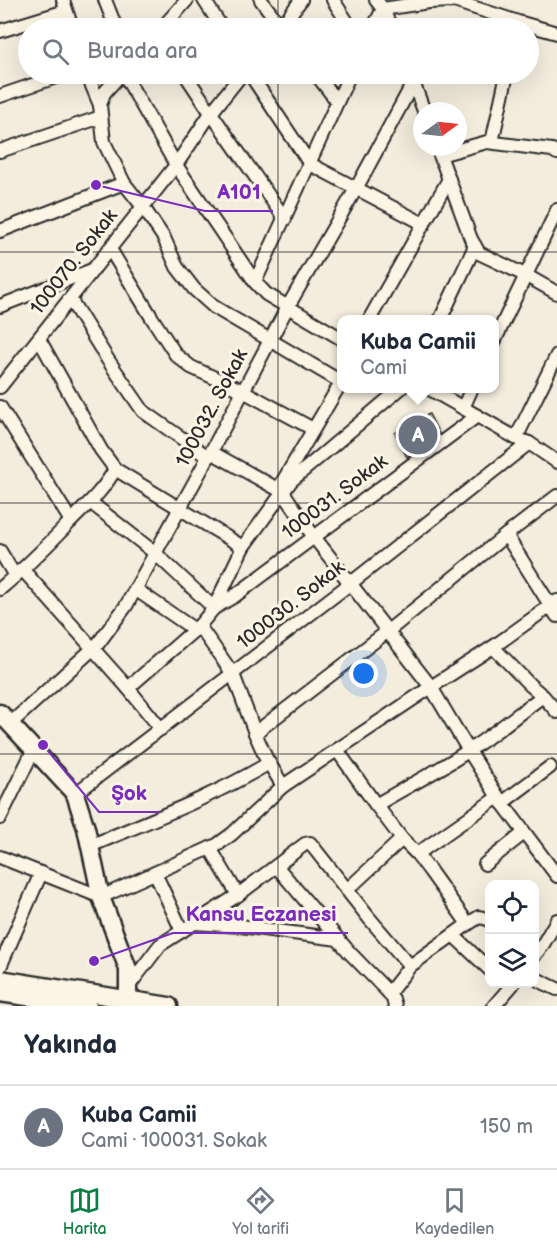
<!DOCTYPE html>
<html lang="tr">
<head>
<meta charset="utf-8">
<style>
	:root { --surface:#fff; --page:#f6f6f7; --text:#1f2937; --muted:#747a83; --line:#e0e1e3; --accent:#0b8043 }
	body { margin:0; font-family:"Balsamiq Sans",sans-serif; background:var(--page); color:var(--text) }
	.controls { position:absolute; right:18px; bottom:18px; display:grid; overflow:hidden; border-radius:12px; box-shadow:0 6px 24px #0002 }
	.controls button { width:54px; height:54px; display:grid; place-items:center; padding:0; border:0; border-bottom:2px solid var(--line); background:var(--surface); color:var(--text); font:30px sans-serif }
	.compass { position:absolute; left:413px; top:102px; width:54px; height:54px; border-radius:50%; background:var(--surface); box-shadow:0 6px 24px #0002; rotate:75deg }
	.you { position:absolute; left:364px; top:674px; width:21px; height:21px; margin:-15px; border:4px solid #fff; border-radius:50%; background:#1a73e8; box-shadow:0 0 0 9px #1a73e833 }
	.badge { display:grid; place-items:center; width:39px; height:39px; border-radius:50%; background:var(--accent); color:#fff; font-size:20px; font-weight:700 }
	.pin { position:absolute; translate:-50% -50%; border:3px solid #fff; box-shadow:0 2px 6px #0006 }
	.popup { position:absolute; left:337px; top:315px; width:162px; height:78px; box-sizing:border-box; display:grid; place-content:center; border-radius:12px; background:var(--surface); filter:drop-shadow(0 2px 4px #0005); font-size:20px; white-space:nowrap; color:var(--muted) }
	.popup b { font-size:22px; color:var(--text) }
	.popup::after { content:''; position:absolute; left:50%; top:100%; margin-left:-12px; border:12px solid transparent; border-top-color:var(--surface) }
	.list { margin:0; padding:0; list-style:none }
	h2 { display:flex; justify-content:space-between; align-items:center; height:78px; margin:0; padding:0 24px; font-size:26px }
	h2 small { font-size:20px; font-weight:400; color:var(--muted) }
	.list li { display:grid; grid-template-columns:39px 1fr auto; gap:18px; align-items:center; box-sizing:border-box; height:84px; padding:0 24px; border-top:2px solid var(--line) }
	.list b { display:block; font-size:22px; white-space:nowrap }
	.list p { margin:0; font-size:20px; white-space:nowrap; color:var(--muted) }
	.list em { font-size:20px; font-style:normal; color:var(--muted) }
	.icon { flex:none; width:33px; height:33px; fill:none; stroke:currentColor; stroke-width:2; stroke-linecap:round; stroke-linejoin:round }
	.map { position:relative; flex:none; width:557px; height:1006px; overflow:hidden }
	.search { position:absolute; background:var(--surface); box-shadow:0 6px 24px #0002; left:18px; right:18px; top:18px; height:66px; display:flex; align-items:center; gap:15px; box-sizing:border-box; padding:0 21px; border-radius:33px; color:var(--muted); font-size:22px }
	.sheet { height:162px; background:var(--surface) }
	nav { display:flex; justify-content:space-around; align-items:center; box-sizing:border-box; height:84px; border-top:2px solid var(--line); background:var(--surface); font-size:16px; color:var(--muted) }
	nav a { display:grid; justify-items:center; gap:3px }
	nav .on { color:var(--accent) }
	.map>svg:first-child { display:block }
</style>
</head>
<body>
<div class="map">
<svg width="557" height="1006" viewBox="0 0 557 1006">
	<rect width="100%" height="100%" fill="#f4edde"/>
	<filter id="ink" filterUnits="userSpaceOnUse"><feTurbulence type="fractalNoise" baseFrequency=".0167" numOctaves="2"/><feDisplacementMap in="SourceGraphic" scale="12" xChannelSelector="R" yChannelSelector="G"/><feConvolveMatrix kernelMatrix="1 2 1 2 8 2 1 2 1" color-interpolation-filters="sRGB"/></filter>
	<g filter="url(#ink)">
		<polygon fill="#c2bdb1" stroke="#2b2b2b" stroke-width="1.5" points="429,414 439,434 407,457 395,433"/>
		<g fill="none" stroke-linecap="round" stroke-linejoin="round">
			<defs>
				<g id="street">
					<polyline points="63,0 72,28"/>
					<polyline points="105,0 116,28"/>
					<polyline points="204,0 222,28"/>
					<polyline points="261,0 282,28"/>
					<polyline points="333,0 351,28"/>
					<polyline points="376,0 383,9 391,28"/>
					<polyline points="162,28 187,0"/>
					<polyline points="280,28 301,0"/>
					<polyline points="373,28 383,9 429,2 454,1 518,22 557,33"/>
					<polyline points="0,31 66,11"/>
					<polyline points="87,74 100,105 104,142 124,183 143,207 164,238 177,267 194,289 214,307 341,382"/>
					<polyline points="124,74 176,165 255,282 266,294 342,339"/>
					<polyline points="185,74 211,113 285,219"/>
					<polyline points="250,74 310,164 424,224"/>
					<polyline points="316,74 337,101"/>
					<polyline points="410,74 424,111"/>
					<polyline points="0,96 65,74"/>
					<polyline points="100,105 104,93 121,74"/>
					<polyline points="492,142 507,74"/>
					<polyline points="437,147 471,239 479,253 527,276 557,293"/>
					<polyline points="0,151 101,117"/>
					<polyline points="440,155 487,142 552,150 557,153"/>
					<polyline points="0,231 124,183"/>
					<polyline points="110,249 152,318 176,355 191,367 243,391 313,429"/>
					<polyline points="255,282 350,74"/>
					<polyline points="70,299 108,360 143,411 208,457"/>
					<polyline points="0,306 92,270"/>
					<polyline points="369,320 449,179"/>
					<polyline points="440,320 475,246"/>
					<polyline points="39,339 101,450 115,469 243,547"/>
					<polyline points="494,342 557,210"/>
					<polyline points="0,387 176,165 211,113 242,74"/>
					<polyline points="428,388 516,438 529,443 557,462"/>
					<polyline points="0,407 71,521"/>
					<polyline points="463,408 472,388"/>
					<polyline points="516,438 557,355"/>
					<polyline points="211,452 283,492 314,537 431,687 469,751 498,797 557,876"/>
					<polyline points="280,486 342,381"/>
					<polyline points="90,502 155,553 214,608 236,595 477,416"/>
					<polyline points="506,535 557,616"/>
					<polyline points="0,551 15,576"/>
					<polyline points="22,569 128,688 161,729"/>
					<path d="M0,589C25,568 48,545 70,522C87,505 104,490 115,469"/>
					<polyline points="135,589 195,630"/>
					<polyline points="199,626 233,674 255,733 266,758 283,786"/>
					<polyline points="493,647 530,685 543,696"/>
					<polyline points="128,688 199,626 214,608 243,547 291,481 401,388"/>
					<polyline points="10,724 97,645 126,606 211,452 287,308 357,187 413,83"/>
					<polyline points="255,733 388,631 506,535 557,496"/>
					<polyline points="337,750 376,805 402,839 417,854 430,871 468,924"/>
					<polyline points="75,794 351,583 529,443"/>
					<polyline points="502,803 550,767"/>
					<path d="M376,805C406,787 438,771 468,751C494,734 518,714 543,696L557,712"/>
					<polyline points="0,818 34,749"/>
					<path d="M90,846C151,820 213,797 269,763"/>
					<polyline points="210,848 238,895"/>
					<polyline points="417,854 498,797"/>
					<polyline points="0,857 101,897 217,845 232,834 283,786 431,687 493,647 557,601"/>
					<polyline points="485,864 524,833"/>
					<polyline points="277,867 338,939"/>
					<polyline points="155,873 182,931"/>
					<polyline points="347,890 402,839"/>
					<polyline points="194,923 240,926 338,939 350,953 389,993"/>
					<polyline points="453,935 490,970"/>
					<polyline points="534,956 542,946 557,920"/>
					<polyline points="0,967 41,873"/>
					<polyline points="534,978 557,989"/>
					<polyline points="128,987 160,945 238,895 305,844 310,843 369,918 410,966"/>
					<polyline points="395,1006 393,999 389,993 410,966 468,924 479,917 488,919 490,921"/>
					<polyline points="494,1006 513,984"/>
				</g>
				<g id="secondary">
					<polyline points="0,713 75,794 86,828 101,897 128,969 128,998 125,1006"/>
					<polyline points="0,979 169,1006"/>
					<polyline points="0,993 88,1006"/>
				</g>
			</defs>
			<use href="#street" stroke="#2b2b2b" stroke-width="16"/>
			<use href="#secondary" stroke="#2b2b2b" stroke-width="21"/>
			<use href="#street" stroke="#fcf5e5" stroke-width="12"/>
			<use href="#secondary" stroke="#fcf5e5" stroke-width="16"/>
		</g>
	</g>
	<path fill="none" stroke="#2b2b2b" stroke-width="1.5" stroke-opacity="0.55" d="M278,0V28M278,74V1006M0,252H557M0,503H557M0,754H557"/>
	<g text-anchor="middle" dominant-baseline="central" stroke-width="6" stroke-linejoin="round" paint-order="stroke">
		<g font-size="20" fill="#2b2b2b" stroke="#fcf5e5">
			<text transform="translate(74 262) rotate(-52)">100070. Sokak</text>
			<text transform="translate(212 408) rotate(-62)">100032. Sokak</text>
			<text transform="translate(335 497) rotate(-37)">100031. Sokak</text>
			<text transform="translate(291 605) rotate(-38)">100030. Sokak</text>
		</g>
	</g>
	<path fill="none" stroke="#7b2cbf" stroke-width="2" d="M96 185L205 211H273M43 745L99 812H159M94 961L173 933H348"/>
	<g fill="#7b2cbf" stroke="#fcf5e5" stroke-width="2">
		<circle cx="96" cy="185" r="6"/>
		<circle cx="43" cy="745" r="6"/>
		<circle cx="94" cy="961" r="6"/>
	</g>
	<g font-size="21" text-anchor="middle" font-weight="bold" fill="#7b2cbf" stroke="#fcf5e5" stroke-width="6" stroke-linejoin="round" paint-order="stroke">
		<text x="239" y="199">A101</text>
		<text x="129" y="800">Şok</text>
		<text x="261" y="921">Kansu Eczanesi</text>
	</g>
</svg>
<div class="controls">
<button><svg class="icon" aria-label="locate" viewBox="0 0 24 24"><circle cx="12" cy="12" r="6"/><path d="M12 2v4M12 18v4M2 12h4M18 12h4"/></svg></button>
<button><svg class="icon" aria-label="layers" viewBox="0 0 24 24"><path d="M12 4l9 5-9 5-9-5zM3 14l9 5 9-5"/></svg></button>
</div>
<svg class="compass" viewBox="-18 -18 36 36"><path d="M0-13l5 13h-10z" fill="#e53935"/><path d="M0 13l5-13h-10z" fill="#747a83"/></svg>
<div class="you"></div>
<div class="pin badge" style="left:418px;top:435px;background:#6b7280">A</div>
<div class="popup"><b>Kuba Camii</b>Cami</div>
<div class="search"><svg class="icon" aria-label="search" viewBox="0 0 24 24"><circle cx="10" cy="10" r="6"/><path d="M15 15l6 6"/></svg>Burada ara</div>
</div>
<section class="sheet">
<h2>Yakında<small></small></h2>
<ul class="list">
<li><span class="badge" style="background:#6b7280">A</span><div><b>Kuba Camii</b><p>Cami · 100031. Sokak</p></div><em>150 m</em></li>
</ul>
</section>
<nav>
<a class="on"><svg class="icon" aria-label="map" viewBox="0 0 24 24"><path d="M3 6l6-2 6 2 6-2v14l-6 2-6-2-6 2zM9 4v14M15 6v14"/></svg>Harita</a>
<a><svg class="icon" aria-label="directions" viewBox="0 0 24 24"><path d="M12 3l9 9-9 9-9-9zM9 14v-3h6M13 9l2 2-2 2"/></svg>Yol tarifi</a>
<a><svg class="icon" aria-label="saved" viewBox="0 0 24 24"><path d="M7 4h10v16l-5-4-5 4z"/></svg>Kaydedilen</a>
</nav>
</body>
</html>
